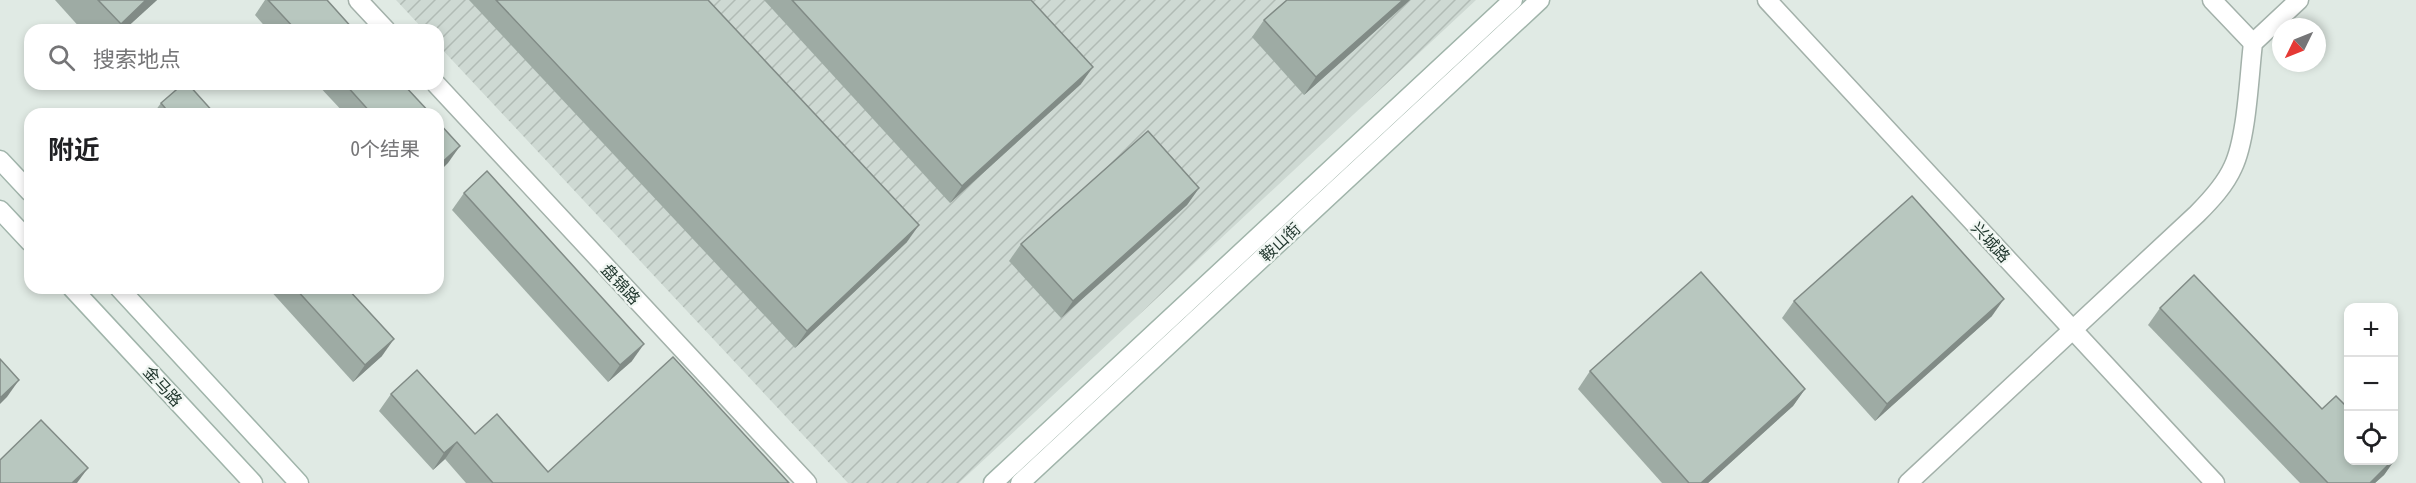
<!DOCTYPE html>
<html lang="zh">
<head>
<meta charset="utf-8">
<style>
	:root { --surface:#fff; --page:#f6f6f6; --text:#202124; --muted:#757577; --line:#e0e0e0 }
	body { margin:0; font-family:"Asap Condensed","Noto Sans SC",sans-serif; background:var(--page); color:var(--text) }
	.controls { position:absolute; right:18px; bottom:18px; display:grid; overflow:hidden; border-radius:12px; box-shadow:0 3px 9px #0003 }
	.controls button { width:54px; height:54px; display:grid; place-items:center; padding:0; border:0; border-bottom:2px solid var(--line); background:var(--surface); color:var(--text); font:30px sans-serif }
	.compass { position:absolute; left:2272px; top:18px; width:54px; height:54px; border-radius:50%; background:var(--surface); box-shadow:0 3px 9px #0003; rotate:227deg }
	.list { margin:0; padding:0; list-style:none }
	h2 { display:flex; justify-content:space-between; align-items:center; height:78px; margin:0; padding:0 24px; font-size:26px }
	h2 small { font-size:20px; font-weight:400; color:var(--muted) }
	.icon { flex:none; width:33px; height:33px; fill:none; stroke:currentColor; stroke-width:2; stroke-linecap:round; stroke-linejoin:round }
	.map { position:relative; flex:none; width:2416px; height:483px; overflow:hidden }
	.search { position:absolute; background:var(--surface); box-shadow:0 3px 9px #0003; left:24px; top:24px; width:420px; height:66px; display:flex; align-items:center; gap:15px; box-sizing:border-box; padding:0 21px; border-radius:18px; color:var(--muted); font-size:22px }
	.panel { position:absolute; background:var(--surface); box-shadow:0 3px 9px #0003; left:24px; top:108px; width:420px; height:186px; border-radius:18px }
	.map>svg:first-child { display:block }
</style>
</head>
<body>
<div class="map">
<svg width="2416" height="483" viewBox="0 0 2416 483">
	<defs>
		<pattern id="industrial-furrows" width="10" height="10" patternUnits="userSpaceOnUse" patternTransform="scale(1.5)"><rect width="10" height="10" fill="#ced9d3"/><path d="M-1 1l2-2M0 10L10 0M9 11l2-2" fill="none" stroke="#b1bbb5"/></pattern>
	</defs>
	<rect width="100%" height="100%" fill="#e0eae4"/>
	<polygon fill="url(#industrial-furrows)" points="396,0 1476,0 959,483 848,483 438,45 438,30 424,30"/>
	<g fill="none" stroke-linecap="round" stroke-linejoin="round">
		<defs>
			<g id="street">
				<polyline points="358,0 386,30"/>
				<polyline points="1767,0 2215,483"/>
				<polyline points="2212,0 2253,43"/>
				<polyline points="436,84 807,483"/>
				<path d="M1908,483L2197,214C2211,200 2225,185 2233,167C2247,138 2249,76 2253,43L2299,0"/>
			</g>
			<g id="secondary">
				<polyline points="0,160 30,192"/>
				<polyline points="0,210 30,242"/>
				<polyline points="72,288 253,483"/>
				<polyline points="119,288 299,483"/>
				<polyline points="993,483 1513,0"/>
				<polyline points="1020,483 1540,0"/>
			</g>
		</defs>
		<use href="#street" stroke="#a3b1aa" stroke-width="21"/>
		<use href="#secondary" stroke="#a0b4aa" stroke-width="21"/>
		<use href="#street" stroke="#fff" stroke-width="18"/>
		<use href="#secondary" stroke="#fff" stroke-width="18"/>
	</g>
	<g fill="#9eaba4">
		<polygon points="55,0 157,0 124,30 82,30"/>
		<polygon points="265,0 327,0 354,30 268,30 255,15"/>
		<polygon points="469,0 708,0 907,242 795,348"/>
		<polygon points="764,0 1031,0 1081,84 950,203"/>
		<polygon points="1287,0 1410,0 1304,95 1252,37 1264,20"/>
		<polygon points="317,84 403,84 431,114 345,114"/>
		<polygon points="161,103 215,114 153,114"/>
		<polygon points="1199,188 1187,205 1061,318 1009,261 1021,244"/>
		<polygon points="464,193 632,361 608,382 452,210"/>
		<polygon points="268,288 347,288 382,356 353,382"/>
		<polygon points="1794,301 1992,316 1875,421 1782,318"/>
		<polygon points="2160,308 2322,409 2396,458 2384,475 2375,483 2300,483 2148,325"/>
		<polygon points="1590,371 1805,389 1793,406 1708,483 1662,483 1578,389"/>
		<polygon points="391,394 475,434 548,472 789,483 466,483 445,459 433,470 379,411"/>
	</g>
	<g fill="#818b86">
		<polygon points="146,0 157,0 124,30 116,30 121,24"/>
		<polygon points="1403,0 1410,0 1304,95 1316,77"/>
		<polygon points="1093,67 1081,84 950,203 962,186"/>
		<polygon points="460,146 448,163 438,173 438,166"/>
		<polygon points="1199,188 1187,205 1061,318 1073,301"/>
		<polygon points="919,225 907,242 795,348 807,331"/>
		<polygon points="2004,299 1992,316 1875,421 1887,404"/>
		<polygon points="394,339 382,356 353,382 365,365"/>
		<polygon points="644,344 632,361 608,382 620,365"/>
		<polygon points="19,380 7,397 0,404 0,398"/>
		<polygon points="1805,389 1793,406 1708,483 1701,483"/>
		<polygon points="457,442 445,459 433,470 444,453"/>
		<polygon points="2396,458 2384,475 2375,483 2370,483"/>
		<polygon points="88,468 77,483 72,483"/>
	</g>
	<g fill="#b8c7bf" stroke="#818b86" stroke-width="1.5">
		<polygon points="98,0 146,0 121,24"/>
		<polygon points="268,0 327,0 354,30 296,30"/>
		<polygon points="496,0 708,0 919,225 807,331"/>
		<polygon points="792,0 1031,0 1093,67 962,186"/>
		<polygon points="1287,0 1403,0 1316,77 1264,20"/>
		<polygon points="183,84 188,84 215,114 170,114 161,103"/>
		<polygon points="345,84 403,84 431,114 372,114"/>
		<polygon points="438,122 460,146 438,166"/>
		<polygon points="1148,131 1199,188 1073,301 1021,244"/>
		<polygon points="487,171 644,344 620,365 464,193"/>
		<polygon points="1912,196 2004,299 1887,404 1794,301"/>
		<polygon points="1701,272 1805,389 1701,483 1689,483 1590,371"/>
		<polygon points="2194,275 2322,409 2336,396 2349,409 2349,460 2393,460 2370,483 2328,483 2160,308"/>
		<polygon points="295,288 347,288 394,339 365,365"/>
		<polygon points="673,357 789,483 493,483 457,442 444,453 391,394 417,370 475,434 497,414 548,472"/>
		<polygon points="0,359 19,380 0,398"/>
		<polygon points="41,420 88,468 72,483 0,483 0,460"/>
	</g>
	<g text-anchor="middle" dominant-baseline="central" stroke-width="4.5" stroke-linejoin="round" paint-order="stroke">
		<g font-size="16" fill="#22382f" stroke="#f0f6f2">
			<text transform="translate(1280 242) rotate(-43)">鞍山街</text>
			<text transform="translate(1991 242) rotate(47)">兴城路</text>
			<text transform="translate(621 284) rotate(47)">盘锦路</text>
			<text transform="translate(163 386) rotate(47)">金马路</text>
		</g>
	</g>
</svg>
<div class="controls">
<button>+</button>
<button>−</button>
<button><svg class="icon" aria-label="locate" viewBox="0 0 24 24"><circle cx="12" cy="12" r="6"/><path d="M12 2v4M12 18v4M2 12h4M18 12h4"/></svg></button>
</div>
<svg class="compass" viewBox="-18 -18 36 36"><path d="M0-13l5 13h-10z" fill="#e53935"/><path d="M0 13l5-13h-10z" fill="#757577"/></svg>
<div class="search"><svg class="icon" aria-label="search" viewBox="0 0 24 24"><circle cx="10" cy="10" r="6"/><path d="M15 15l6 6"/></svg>搜索地点</div>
<section class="panel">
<h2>附近<small>0个结果</small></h2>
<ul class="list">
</ul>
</section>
</div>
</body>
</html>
